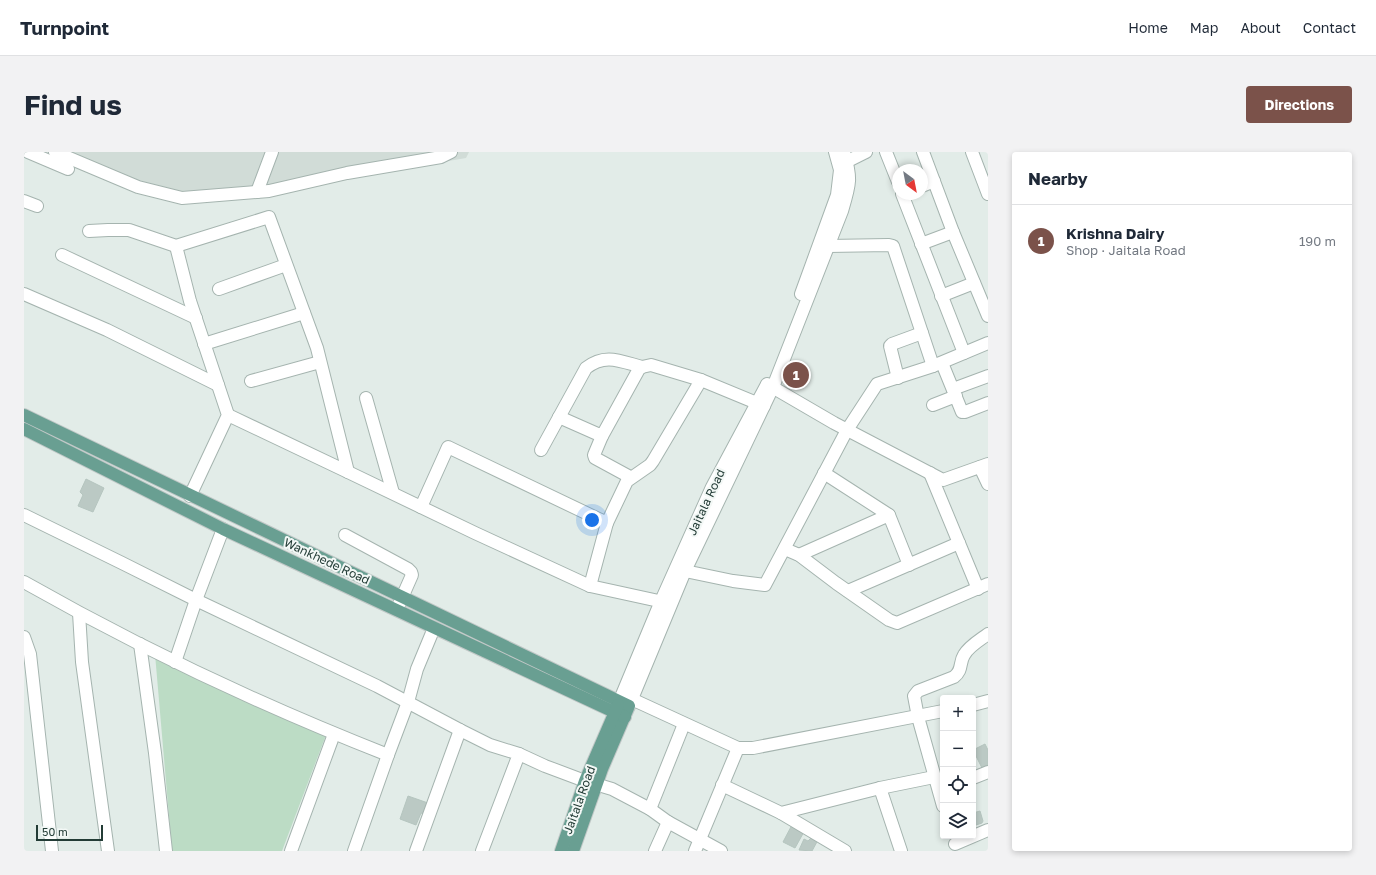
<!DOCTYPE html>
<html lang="en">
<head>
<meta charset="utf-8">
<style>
	:root { --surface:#fff; --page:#f2f2f3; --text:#1f2937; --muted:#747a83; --line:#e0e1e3; --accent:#7b524a }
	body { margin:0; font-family:"Golos Text",sans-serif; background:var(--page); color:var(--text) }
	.controls { position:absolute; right:12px; bottom:12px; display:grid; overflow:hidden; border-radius:4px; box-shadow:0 2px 6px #0003 }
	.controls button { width:36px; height:36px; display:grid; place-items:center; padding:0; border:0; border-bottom:1px solid var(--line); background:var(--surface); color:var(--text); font:20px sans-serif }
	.compass { position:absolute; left:868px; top:12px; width:36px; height:36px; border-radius:50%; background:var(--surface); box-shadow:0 2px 6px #0003; rotate:148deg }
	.scale { position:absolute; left:12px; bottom:10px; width:67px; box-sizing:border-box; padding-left:4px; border:2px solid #233c36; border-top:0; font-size:11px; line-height:14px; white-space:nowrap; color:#233c36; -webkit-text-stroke:3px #f3f8f6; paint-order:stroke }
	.you { position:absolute; left:568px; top:368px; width:14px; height:14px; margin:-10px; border:3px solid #fff; border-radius:50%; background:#1a73e8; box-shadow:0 0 0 6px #1a73e833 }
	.badge { display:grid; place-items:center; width:26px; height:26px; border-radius:50%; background:var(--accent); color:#fff; font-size:13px; font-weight:700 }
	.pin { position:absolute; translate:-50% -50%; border:2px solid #fff; box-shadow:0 1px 4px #0006 }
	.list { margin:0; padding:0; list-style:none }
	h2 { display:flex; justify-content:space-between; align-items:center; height:52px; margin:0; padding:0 16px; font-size:17px }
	h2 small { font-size:13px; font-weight:400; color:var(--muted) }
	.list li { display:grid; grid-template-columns:26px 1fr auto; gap:12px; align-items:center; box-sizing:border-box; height:72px; padding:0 16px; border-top:1px solid var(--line) }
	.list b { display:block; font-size:15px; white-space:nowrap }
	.list p { margin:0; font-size:13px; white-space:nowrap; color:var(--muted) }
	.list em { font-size:13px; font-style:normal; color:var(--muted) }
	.icon { flex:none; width:22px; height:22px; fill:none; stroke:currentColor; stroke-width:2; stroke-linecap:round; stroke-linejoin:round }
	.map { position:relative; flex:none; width:964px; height:699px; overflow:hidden; border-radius:4px }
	header { display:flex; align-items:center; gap:24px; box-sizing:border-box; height:56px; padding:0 20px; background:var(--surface); border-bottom:1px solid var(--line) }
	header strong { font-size:19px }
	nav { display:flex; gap:22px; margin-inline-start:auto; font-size:14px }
	.intro { display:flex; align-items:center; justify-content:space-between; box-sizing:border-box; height:96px; padding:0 24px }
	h1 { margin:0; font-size:28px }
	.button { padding:10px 18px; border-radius:4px; background:var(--accent); color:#fff; font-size:14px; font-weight:700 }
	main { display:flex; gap:24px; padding:0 24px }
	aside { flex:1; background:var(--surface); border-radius:4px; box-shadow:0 2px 6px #0003 }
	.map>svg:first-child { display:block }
</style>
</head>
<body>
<header>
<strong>Turnpoint</strong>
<nav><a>Home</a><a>Map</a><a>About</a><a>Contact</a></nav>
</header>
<div class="intro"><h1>Find us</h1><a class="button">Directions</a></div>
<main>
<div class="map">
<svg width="964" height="699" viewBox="0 0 964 699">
	<rect width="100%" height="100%" fill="#e2ece8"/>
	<polygon fill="#d1dcd7" points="15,0 445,0 442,6 313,28 279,37 238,46 158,51 121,43"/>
	<polygon fill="#bcdcc5" points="131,502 302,583 258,699 148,699"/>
	<g fill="#bbc9c4" stroke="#b5c5bf">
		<polygon points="62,327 80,336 69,360 54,354 59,343 56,340"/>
		<polygon points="961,592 964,598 964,613 958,616 949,598"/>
		<polygon points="384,644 404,651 400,662 397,661 392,673 376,667"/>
		<polygon points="956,659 959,669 958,671 949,674 949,661"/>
		<polygon points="769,671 781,678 771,696 759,690"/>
		<polygon points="788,685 794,688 788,699 775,698 780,687 784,689"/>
	</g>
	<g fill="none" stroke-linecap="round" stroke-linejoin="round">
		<defs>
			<g id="minor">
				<polyline points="4,0 44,17"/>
				<polyline points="31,0 114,35 158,46 245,39 323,21 417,5 427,0"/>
				<polyline points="862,0 874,30"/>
				<polyline points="899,0 929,80 964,164"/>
				<polyline points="948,0 964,42"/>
				<polyline points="816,13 842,0"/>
				<polyline points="898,34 910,29"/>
				<polyline points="233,40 248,0"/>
				<polyline points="878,42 940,201"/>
				<polyline points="0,49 13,54"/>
				<polyline points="65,79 84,78 105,78 152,94 245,65 293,196 324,320 204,263"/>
				<polyline points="897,92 929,80"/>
				<polyline points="152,94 166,149 204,263 166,344"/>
				<polyline points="804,94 865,93 869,94 909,214 964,191"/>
				<polyline points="38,103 172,166"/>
				<polyline points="195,137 262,113"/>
				<polyline points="0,142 83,178 194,233"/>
				<polyline points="777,142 813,43 816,18 811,0"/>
				<polyline points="917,144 950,131"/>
				<polyline points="180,192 280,161"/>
				<polyline points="918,211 938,260"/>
				<polyline points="874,226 866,194 868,192 898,181"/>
				<polyline points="227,229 296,210"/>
				<polyline points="743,232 810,271 919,328 964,312"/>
				<polyline points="929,237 964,224"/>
				<polyline points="342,246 369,341"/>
				<polyline points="909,253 932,244"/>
				<polyline points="941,260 964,251"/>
				<polyline points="535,265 578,284 615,217 618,215 627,213 677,228 740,254"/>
				<polyline points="578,284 570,303 571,306 606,325"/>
				<path d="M517,298L562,216C581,201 596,209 618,215"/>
				<polyline points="956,315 964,332"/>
				<polyline points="324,320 451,381 566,434 644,451"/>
				<polyline points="800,321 865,363"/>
				<polyline points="906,321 954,437"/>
				<polyline points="397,355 424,295 583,371 566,434"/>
				<polyline points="0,363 98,411 172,448 353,534 436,578 466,593 495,602 458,699"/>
				<polyline points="583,371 603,329 626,313 629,309 677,228"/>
				<polyline points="321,383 384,417 387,420 388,423 373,457"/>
				<polyline points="761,397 775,403 812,431 865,468 873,471 964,432"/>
				<polyline points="775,403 865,363 885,413"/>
				<polyline points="661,419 709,429 741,433 823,278 853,232 909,214"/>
				<path d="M0,430C116,496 239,554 364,603L330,699"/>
				<polyline points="824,439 935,391"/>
				<polyline points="55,461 58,510 84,699"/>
				<polyline points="0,485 6,502 28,699"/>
				<polyline points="116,492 131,601 142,699"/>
				<polyline points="151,510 172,448 199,377"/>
				<polyline points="601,544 714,596 729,596 919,559"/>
				<polyline points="595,550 637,449 688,335 742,234"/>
				<polyline points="949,553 964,549"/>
				<path d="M605,554L661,419L749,235L818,59C826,32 828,27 820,0"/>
				<polyline points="495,602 521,614 561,629 588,637 626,657 644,670 697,699"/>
				<polyline points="364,603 384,550 393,517 410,476"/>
				<polyline points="949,626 964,620"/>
				<polyline points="698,633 757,661 856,636 910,625"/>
				<polyline points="856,636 877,699"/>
				<path d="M919,654L894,565L890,544L894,539L930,525C939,518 935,511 940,503C945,494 956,488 964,482"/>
				<polyline points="626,657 660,572"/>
				<polyline points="757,661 821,699"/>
				<polyline points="931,692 964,678"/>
				<polyline points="267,699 310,582"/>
				<polyline points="392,699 436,578"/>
				<polyline points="631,699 644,670"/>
				<polyline points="671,699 714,596"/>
			</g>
			<g id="major">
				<polyline points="0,263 605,554 578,617 549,699"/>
				<polyline points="0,277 199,377 601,565"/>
				<polyline points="537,699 561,629 594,553"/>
			</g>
		</defs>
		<use href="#minor" stroke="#a5b4af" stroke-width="14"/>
		<use href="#major" stroke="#c1c8c7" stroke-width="14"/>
		<use href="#minor" stroke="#fff" stroke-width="12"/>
		<use href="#major" stroke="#699f92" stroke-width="12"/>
	</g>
	<g text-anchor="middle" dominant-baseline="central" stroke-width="4" stroke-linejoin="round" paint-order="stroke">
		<g font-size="12" fill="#233c36" stroke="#f3f8f6">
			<text transform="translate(682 350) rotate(-65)">Jaitala Road</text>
			<text transform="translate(303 409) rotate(25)">Wankhede Road</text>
			<text transform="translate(555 648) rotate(-70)">Jaitala Road</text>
		</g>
	</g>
</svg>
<div class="controls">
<button>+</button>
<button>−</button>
<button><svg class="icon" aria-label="locate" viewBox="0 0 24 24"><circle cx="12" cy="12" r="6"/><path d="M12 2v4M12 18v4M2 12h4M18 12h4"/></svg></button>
<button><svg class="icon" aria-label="layers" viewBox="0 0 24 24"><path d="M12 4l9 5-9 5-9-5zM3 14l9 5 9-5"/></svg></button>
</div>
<svg class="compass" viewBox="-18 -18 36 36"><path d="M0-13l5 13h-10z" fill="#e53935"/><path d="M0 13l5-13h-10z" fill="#747a83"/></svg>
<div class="scale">50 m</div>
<div class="you"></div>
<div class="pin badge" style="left:772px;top:223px">1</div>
</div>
<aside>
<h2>Nearby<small></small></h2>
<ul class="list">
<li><span class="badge">1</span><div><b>Krishna Dairy</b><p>Shop · Jaitala Road</p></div><em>190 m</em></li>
</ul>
</aside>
</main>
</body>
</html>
